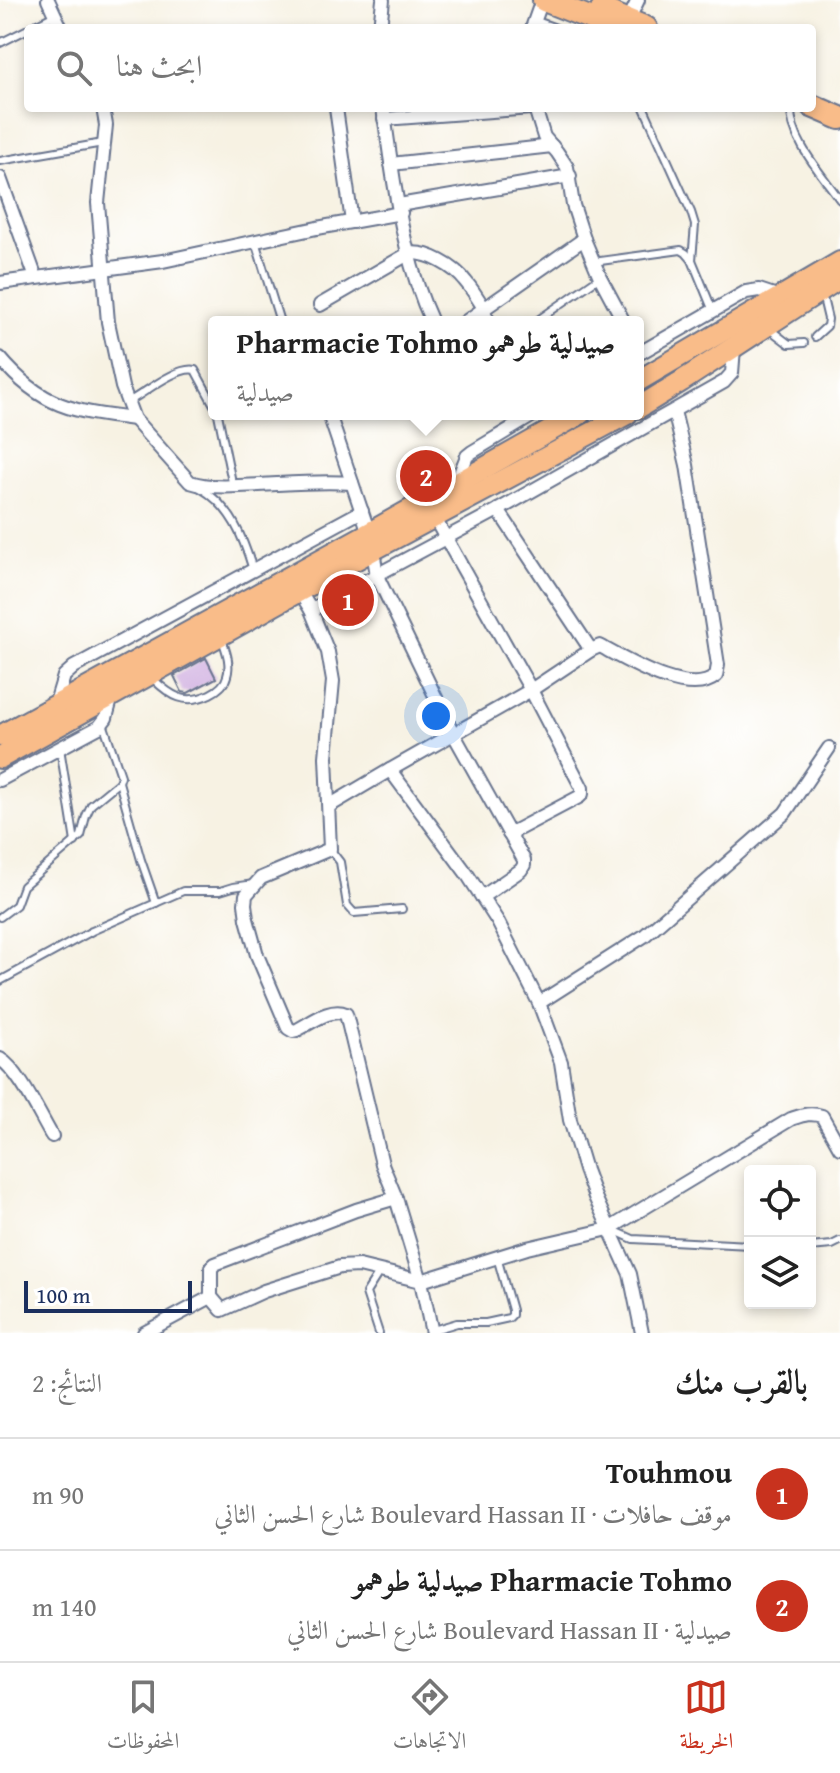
<!DOCTYPE html>
<html lang="ar">
<head>
<meta charset="utf-8">
<style>
	:root { --surface:#fff; --page:#f2f2f2; --text:#222; --muted:#767676; --line:#e0e0e0; --accent:#c8321e }
	body { margin:0; font-family:"Gentium Book Plus",Amiri,serif; background:var(--page); color:var(--text); direction:rtl }
	.controls { position:absolute; right:24px; bottom:24px; display:grid; overflow:hidden; border-radius:8px; box-shadow:0 4px 12px #0003 }
	.controls button { width:72px; height:72px; display:grid; place-items:center; padding:0; border:0; border-bottom:2px solid var(--line); background:var(--surface); color:var(--text); font:40px sans-serif }
	.scale { position:absolute; left:24px; bottom:20px; width:168px; box-sizing:border-box; padding-left:8px; border:4px solid #1b2f5e; border-top:0; font-size:22px; line-height:28px; white-space:nowrap; color:#1b2f5e; -webkit-text-stroke:6px #fff; paint-order:stroke }
	.you { position:absolute; left:436px; top:716px; width:28px; height:28px; margin:-20px; border:6px solid #fff; border-radius:50%; background:#1a73e8; box-shadow:0 0 0 12px #1a73e833 }
	.badge { display:grid; place-items:center; width:52px; height:52px; border-radius:50%; background:var(--accent); color:#fff; font-size:26px; font-weight:700 }
	.pin { position:absolute; translate:-50% -50%; border:4px solid #fff; box-shadow:0 2px 8px #0006 }
	.popup { position:absolute; left:208px; top:316px; width:436px; height:104px; box-sizing:border-box; display:grid; place-content:center; border-radius:8px; background:var(--surface); filter:drop-shadow(0 2px 6px #0005); font-size:26px; white-space:nowrap; color:var(--muted) }
	.popup b { font-size:30px; color:var(--text) }
	.popup::after { content:''; position:absolute; left:50%; top:100%; margin-left:-16px; border:16px solid transparent; border-top-color:var(--surface) }
	.list { margin:0; padding:0; list-style:none }
	h2 { display:flex; justify-content:space-between; align-items:center; height:104px; margin:0; padding:0 32px; font-size:34px }
	h2 small { font-size:26px; font-weight:400; color:var(--muted) }
	.list li { display:grid; grid-template-columns:52px 1fr auto; gap:24px; align-items:center; box-sizing:border-box; height:112px; padding:0 32px; border-top:2px solid var(--line) }
	.list b { display:block; font-size:30px; white-space:nowrap }
	.list p { margin:0; font-size:26px; white-space:nowrap; color:var(--muted) }
	.list em { font-size:26px; font-style:normal; color:var(--muted) }
	.icon { flex:none; width:44px; height:44px; fill:none; stroke:currentColor; stroke-width:2; stroke-linecap:round; stroke-linejoin:round }
	.map { position:relative; flex:none; width:840px; height:1333px; overflow:hidden; direction:ltr }
	.search { position:absolute; background:var(--surface); box-shadow:0 4px 12px #0003; left:24px; right:24px; top:24px; height:88px; display:flex; align-items:center; gap:20px; box-sizing:border-box; padding:0 28px; border-radius:8px; color:var(--muted); font-size:30px }
	.sheet { height:328px; background:var(--surface) }
	nav { display:flex; justify-content:space-around; align-items:center; box-sizing:border-box; height:112px; border-top:2px solid var(--line); background:var(--surface); font-size:22px; color:var(--muted) }
	nav a { display:grid; justify-items:center; gap:4px }
	nav .on { color:var(--accent) }
	.map>svg:first-child { display:block }
</style>
</head>
<body>
<div class="map">
<svg width="840" height="1333" viewBox="0 0 840 1333">
	<rect width="100%" height="100%" fill="#fff"/>
	<filter id="ink" filterUnits="userSpaceOnUse"><feTurbulence type="fractalNoise" baseFrequency=".0125" numOctaves="2"/><feDisplacementMap in="SourceGraphic" scale="16" xChannelSelector="R" yChannelSelector="G"/><feConvolveMatrix kernelMatrix="1 2 1 2 8 2 1 2 1" color-interpolation-filters="sRGB"/></filter>
	<filter id="wash" filterUnits="userSpaceOnUse"><feTurbulence type="fractalNoise" baseFrequency=".006" numOctaves="4" result="noise"/><feDisplacementMap in="SourceGraphic" scale="32" xChannelSelector="R" yChannelSelector="G"/><feGaussianBlur stdDeviation="1.8" result="paint"/><feColorMatrix in="noise" values="0 0 0 0 0 0 0 0 0 0 0 0 0 0 0 0 0 1.4 0 .05"/><feComposite in="paint" operator="in"/></filter>
	<g filter="url(#wash)">
		<rect width="100%" height="100%" fill="#f7f2e3"/>
		<g id="blocks">
			<polygon fill="#d4b6e3" points="206,658 216,678 188,693 182,692 174,676"/>
		</g>
	</g>
	<g filter="url(#ink)">
		<use href="#blocks" fill-opacity="0" stroke="#68738d" stroke-width="2"/>
		<g fill="none" stroke-linecap="round" stroke-linejoin="round">
			<defs>
				<g id="service">
					<polyline points="534,20 556,28"/>
					<polyline points="29,28 55,15"/>
					<polyline points="0,43 28,29"/>
					<polyline points="644,108 691,212 695,225 692,260"/>
					<path d="M791,108C790,141 822,174 840,200"/>
					<polyline points="0,161 103,143"/>
					<polyline points="255,241 280,322"/>
					<polyline points="593,262 681,250 686,253 692,260 713,311"/>
					<polyline points="485,310 493,322"/>
					<polyline points="535,322 600,277"/>
					<polyline points="768,328 789,344 804,343"/>
					<polyline points="815,337 827,326 828,319 822,294"/>
					<path d="M128,402C146,392 177,366 195,370L214,405"/>
					<polyline points="218,414 233,487"/>
					<path d="M200,488C231,506 243,537 253,570"/>
					<path d="M153,679C171,696 185,706 210,694C218,690 225,685 227,676C231,663 226,651 222,639"/>
					<polyline points="60,748 75,842"/>
					<polyline points="119,782 141,860 156,903"/>
					<polyline points="330,849 340,862 347,905 354,913 402,909"/>
					<polyline points="0,917 16,905 23,886 81,836 86,816 91,805 119,782 121,776 103,723"/>
					<polyline points="0,981 92,931 183,891 220,891 233,887 254,884"/>
					<polyline points="613,1230 633,1239 750,1245"/>
					<polyline points="810,1247 832,1245 840,1241"/>
					<polyline points="430,1331 457,1323 486,1323 509,1318 512,1315 512,1310 497,1257"/>
					<polyline points="379,1333 366,1293 380,1271"/>
				</g>
				<g id="minor">
					<polyline points="48,0 61,28"/>
					<polyline points="628,21 638,0"/>
					<polyline points="380,28 383,0"/>
					<polyline points="532,28 542,0"/>
					<path d="M103,108L106,125L98,203L108,322L122,387L134,419L190,482C205,487 223,487 239,486C277,485 315,480 352,483"/>
					<polyline points="336,108 352,222"/>
					<path d="M383,108C394,180 401,255 432,322"/>
					<polyline points="535,108 544,137 557,152 567,167 573,205 584,239 600,277 624,322"/>
					<polyline points="384,119 531,108"/>
					<polyline points="391,164 552,146"/>
					<polyline points="0,178 36,278"/>
					<polyline points="399,205 570,176"/>
					<polyline points="0,283 163,261 317,228 401,213"/>
					<path d="M320,305L408,254C427,250 455,267 466,282C473,290 479,300 485,310"/>
					<polyline points="465,322 584,239"/>
					<polyline points="638,354 746,292 759,290 780,297"/>
					<path d="M0,358C41,407 74,412 134,419"/>
					<polyline points="331,414 331,420 369,533 373,550 377,576 453,733 524,860 524,865 521,870 482,897"/>
					<polyline points="456,483 467,456 472,452 535,414"/>
					<polyline points="498,510 591,650 531,690 390,770 467,874 498,922 539,1003 561,1062 570,1120 585,1170 595,1197 630,1274 642,1333"/>
					<polyline points="434,517 531,690 582,788 582,794 579,797 509,834"/>
					<path d="M300,592L311,610L328,652L333,681L326,757L330,849L261,878L246,895L245,904L247,919L257,955L288,1028L293,1031L297,1030C311,1023 330,1007 346,1014L382,1164L396,1198L421,1281L527,1248L609,1229L791,1119C803,1115 810,1112 822,1116L840,1148"/>
					<polyline points="311,610 498,510 724,382 732,373 734,348"/>
					<path d="M591,650L600,646C626,660 689,699 716,676L718,665L687,465L674,411"/>
					<polyline points="55,706 64,676 74,667 362,511"/>
					<polyline points="0,780 99,727 106,718 112,696"/>
					<polyline points="329,806 390,770"/>
					<polyline points="539,1003 644,936 785,813 829,748"/>
					<path d="M0,1059C19,1070 40,1116 52,1136"/>
					<polyline points="396,1198 356,1210 215,1264 211,1268 211,1297 222,1310 264,1291 340,1267 359,1266 421,1281 432,1333"/>
					<polyline points="144,1333 211,1297"/>
				</g>
				<g id="primary">
					<polyline points="638,381 840,262"/>
					<polyline points="638,408 682,381 840,278"/>
					<polyline points="0,736 369,533 580,414"/>
					<polyline points="0,758 373,550 627,414"/>
				</g>
				<g id="trunk">
					<polyline points="544,0 615,28"/>
					<polyline points="602,10 646,28"/>
					<polyline points="812,106 840,118"/>
				</g>
			</defs>
			<use href="#service" stroke="#68738d" stroke-width="10"/>
			<use href="#minor" stroke="#68738d" stroke-width="16"/>
			<use href="#primary" stroke="#68738d" stroke-width="24"/>
			<use href="#trunk" stroke="#68738d" stroke-width="26"/>
			<use href="#service" stroke="#fff" stroke-width="6"/>
			<use href="#minor" stroke="#fff" stroke-width="12"/>
			<use href="#primary" stroke="#f9bc89" stroke-width="20"/>
			<use href="#trunk" stroke="#f9bc89" stroke-width="22"/>
		</g>
	</g>
</svg>
<div class="controls">
<button><svg class="icon" aria-label="locate" viewBox="0 0 24 24"><circle cx="12" cy="12" r="6"/><path d="M12 2v4M12 18v4M2 12h4M18 12h4"/></svg></button>
<button><svg class="icon" aria-label="layers" viewBox="0 0 24 24"><path d="M12 4l9 5-9 5-9-5zM3 14l9 5 9-5"/></svg></button>
</div>
<div class="scale">100 m</div>
<div class="you"></div>
<div class="pin badge" style="left:348px;top:600px">1</div>
<div class="pin badge" style="left:426px;top:476px">2</div>
<div class="popup"><b>Pharmacie Tohmo صيدلية طوهمو</b>صيدلية</div>
<div class="search"><svg class="icon" aria-label="search" viewBox="0 0 24 24"><circle cx="10" cy="10" r="6"/><path d="M15 15l6 6"/></svg>ابحث هنا</div>
</div>
<section class="sheet">
<h2>بالقرب منك<small>النتائج: 2</small></h2>
<ul class="list">
<li><span class="badge">1</span><div><b>Touhmou</b><p>موقف حافلات · Boulevard Hassan II شارع الحسن الثاني</p></div><em>90 m</em></li>
<li><span class="badge">2</span><div><b>Pharmacie Tohmo صيدلية طوهمو</b><p>صيدلية · Boulevard Hassan II شارع الحسن الثاني</p></div><em>140 m</em></li>
</ul>
</section>
<nav>
<a class="on"><svg class="icon" aria-label="map" viewBox="0 0 24 24"><path d="M3 6l6-2 6 2 6-2v14l-6 2-6-2-6 2zM9 4v14M15 6v14"/></svg>الخريطة</a>
<a><svg class="icon" aria-label="directions" viewBox="0 0 24 24"><path d="M12 3l9 9-9 9-9-9zM9 14v-3h6M13 9l2 2-2 2"/></svg>الاتجاهات</a>
<a><svg class="icon" aria-label="saved" viewBox="0 0 24 24"><path d="M7 4h10v16l-5-4-5 4z"/></svg>المحفوظات</a>
</nav>
</body>
</html>
